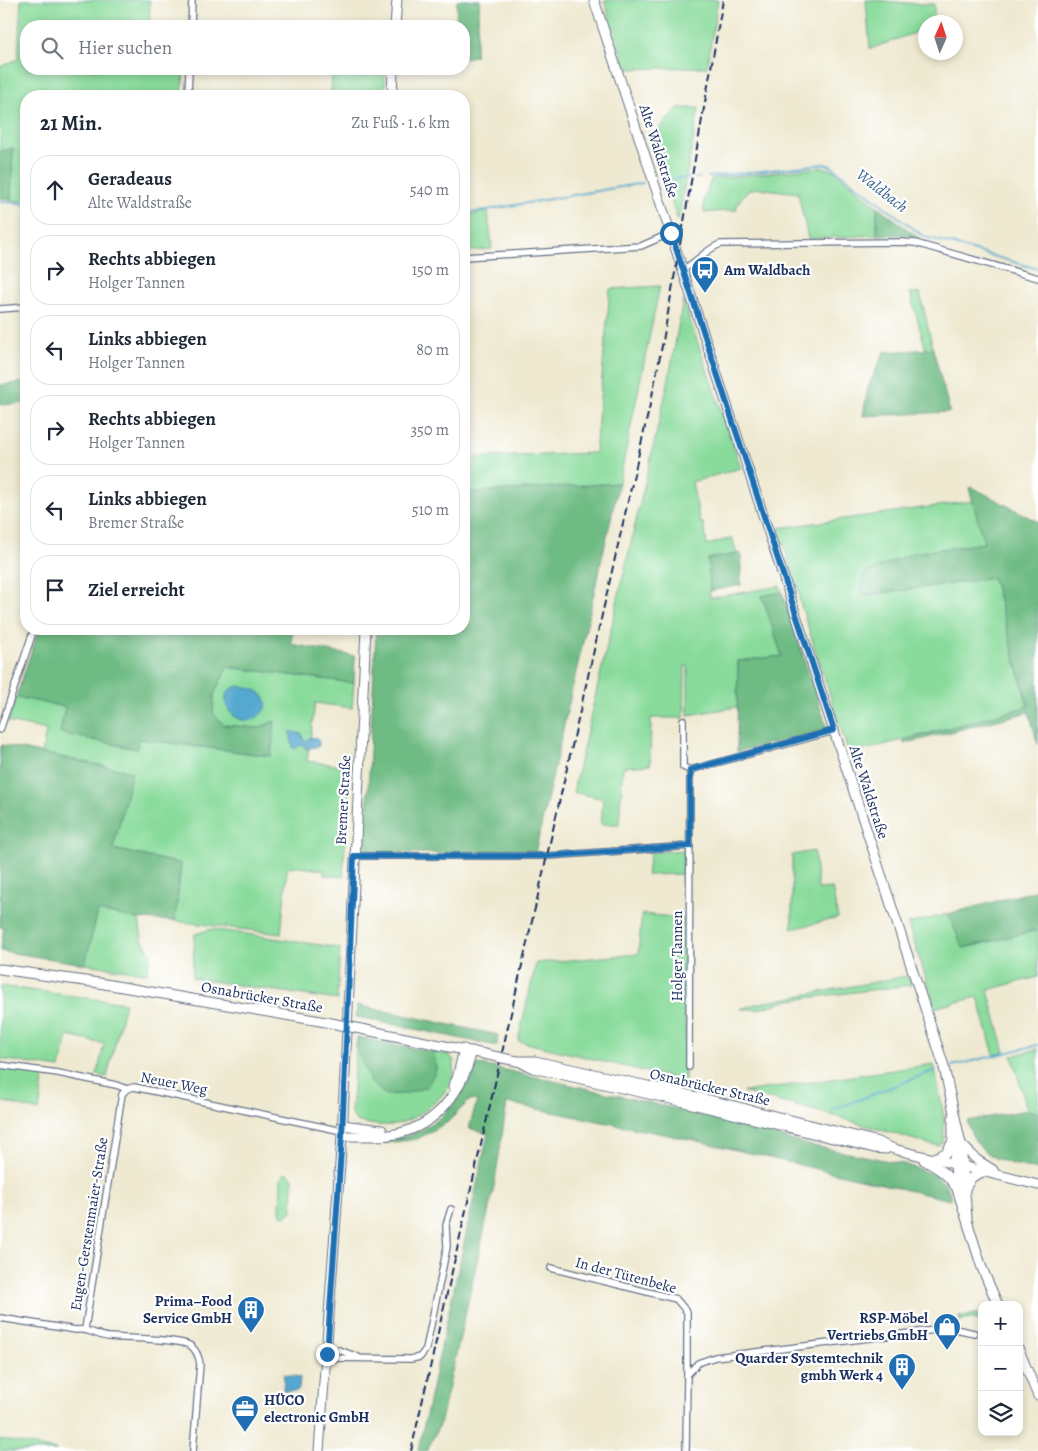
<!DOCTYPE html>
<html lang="de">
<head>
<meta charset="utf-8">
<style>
	:root { --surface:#fff; --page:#f2f2f3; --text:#1f2937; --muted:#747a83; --line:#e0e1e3 }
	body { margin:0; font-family:Alegreya,serif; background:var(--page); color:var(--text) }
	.controls { position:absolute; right:15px; bottom:15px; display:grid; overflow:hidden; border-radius:10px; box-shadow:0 2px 8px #0003 }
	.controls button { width:45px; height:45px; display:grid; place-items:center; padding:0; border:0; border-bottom:1px solid var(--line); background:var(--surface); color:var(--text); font:25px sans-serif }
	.compass { position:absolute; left:918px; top:15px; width:45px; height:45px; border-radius:50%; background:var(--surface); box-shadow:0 2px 8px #0003; rotate:3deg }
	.stop { position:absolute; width:15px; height:15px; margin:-11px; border:4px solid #1f6fb2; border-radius:50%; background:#fff }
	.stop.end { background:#1f6fb2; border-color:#fff; box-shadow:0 1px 5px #0008 }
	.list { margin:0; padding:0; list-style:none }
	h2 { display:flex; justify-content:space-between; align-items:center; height:65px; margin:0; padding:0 20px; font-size:21px }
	h2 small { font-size:16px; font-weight:400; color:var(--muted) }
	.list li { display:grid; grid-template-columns:32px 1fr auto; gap:15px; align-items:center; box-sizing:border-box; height:70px; margin:0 10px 10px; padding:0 10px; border:1px solid var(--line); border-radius:20px }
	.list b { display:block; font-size:19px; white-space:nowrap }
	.list p { margin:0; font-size:16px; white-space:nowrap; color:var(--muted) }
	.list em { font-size:16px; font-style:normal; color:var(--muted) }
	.icon { flex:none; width:28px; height:28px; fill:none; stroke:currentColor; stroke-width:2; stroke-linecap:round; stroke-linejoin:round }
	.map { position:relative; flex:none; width:1038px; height:1451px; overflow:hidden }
	.search { position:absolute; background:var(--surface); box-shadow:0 2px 8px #0003; left:20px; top:20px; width:450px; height:55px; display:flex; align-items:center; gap:12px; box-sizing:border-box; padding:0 18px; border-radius:20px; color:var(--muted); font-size:19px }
	.panel { position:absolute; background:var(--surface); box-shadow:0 2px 8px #0003; left:20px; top:90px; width:450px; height:545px; border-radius:20px }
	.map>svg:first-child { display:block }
</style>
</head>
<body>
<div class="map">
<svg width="1038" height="1451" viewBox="0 0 1038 1451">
	<rect width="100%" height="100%" fill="#fff"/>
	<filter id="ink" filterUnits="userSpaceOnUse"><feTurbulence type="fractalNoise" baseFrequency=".02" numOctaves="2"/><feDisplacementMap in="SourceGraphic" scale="10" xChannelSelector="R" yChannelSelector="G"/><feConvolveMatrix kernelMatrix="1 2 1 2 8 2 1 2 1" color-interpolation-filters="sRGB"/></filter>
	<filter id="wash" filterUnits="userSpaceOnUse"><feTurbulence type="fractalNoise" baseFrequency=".0096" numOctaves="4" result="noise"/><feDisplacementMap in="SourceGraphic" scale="20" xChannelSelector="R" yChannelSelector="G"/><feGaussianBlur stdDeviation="1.12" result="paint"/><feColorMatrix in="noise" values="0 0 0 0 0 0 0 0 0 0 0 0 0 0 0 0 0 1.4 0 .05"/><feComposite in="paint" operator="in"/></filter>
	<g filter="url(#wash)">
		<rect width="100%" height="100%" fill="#eee9d0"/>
		<g fill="#89db9b" stroke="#52857c">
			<polygon points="21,0 150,0 149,26 26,26 26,69 184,69 182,96 26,96 26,202 11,200 13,149 0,152 0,67 18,59"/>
			<polygon points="604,0 718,0 707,67 626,69"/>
			<path d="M866,0C889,0 911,5 934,4V22H926L925,29L870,49Z"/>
			<polygon points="332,69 386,69 384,96 331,96"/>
			<polygon points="678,108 699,108 678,221 650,139"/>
			<path d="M822,167L835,171L877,206V235L808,239L798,193L757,188C745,190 739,199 736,210L704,213V199L711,179Z"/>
			<polygon points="488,211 492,249 469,251 466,216"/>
			<polygon points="660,286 619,483 464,493 464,458 595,453 610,289"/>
			<polygon points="910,293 920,293 933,349 926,350"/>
			<polygon points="683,300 741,468 692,482 700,523 703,522 707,545 732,538 737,554 708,559 710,598 780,586 782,592 762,596 782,656 738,661 737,707 688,715 688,666 685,666 684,718 651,718 650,765 623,767 619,824 601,824 603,799 573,792 668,383"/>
			<polygon points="973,501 984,543 913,553 860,596 993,578 1028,707 849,754 799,599 800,595 778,528"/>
			<polygon points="227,667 354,683 352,708 315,703 307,761 350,767 343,877 324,875 324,870 291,866 287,870 281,934 175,921 181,864 113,849 131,772 42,753 46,730 8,722 16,697 65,707 60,733 137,749 139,739 270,756 274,721 258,728 224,725 213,713 214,695"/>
			<polygon points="684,850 684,874 647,875 650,853"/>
			<polygon points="814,851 818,889 832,888 838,918 792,929 792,855"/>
			<polygon points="98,911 139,919 142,939 151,954 147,973 85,964"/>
			<polygon points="642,914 684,918 684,947 686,947 685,1081 518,1041 536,963 638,954"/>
			<polygon points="948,914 964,948 1038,930 1038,977 988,990 1005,1052 994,1055 978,997 933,1008 931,1004 934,1003 908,924"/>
			<polygon points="212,929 340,948 337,1000 192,978 195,934"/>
			<polygon points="907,976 912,985 790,1000 759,1009 740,1009 755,1004"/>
			<polygon points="0,986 125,1003 107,1077 97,1075 104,1044 68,1036 60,1068 0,1059"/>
			<path d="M356,1047L371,1083L436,1070L434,1052L449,1055L454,1061C454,1066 454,1072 453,1076C448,1098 412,1123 391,1125C379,1126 367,1124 356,1121L351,1113Z"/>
			<polygon points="1038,1049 1038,1113 1027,1110 1012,1056"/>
			<polygon points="934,1064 944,1117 944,1140 939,1145 932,1145 831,1115 743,1092"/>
			<polygon points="0,1068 44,1074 39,1111 0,1101"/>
			<polygon points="288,1173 293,1178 292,1211 286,1216 281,1215 280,1211 281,1178 284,1174"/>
			<polygon points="0,1439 56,1450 56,1451 0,1451"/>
		</g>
		<g fill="#6ebb83" stroke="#447570">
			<polygon points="457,0 480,0 475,56 464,58 464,26 404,26 456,23"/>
			<polygon points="13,148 11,200 0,198 0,152"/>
			<polygon points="877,206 920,239 905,235 877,235"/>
			<polygon points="933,349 950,412 863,416 868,387 884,352"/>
			<polygon points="26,382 26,403 0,405 0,385"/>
			<polygon points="619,483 535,853 365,853 376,629 464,629 464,493"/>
			<polygon points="972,487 1038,522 1038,745 1029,712 904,744 903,741 1028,706 993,578 860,596 865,573 913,553 984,543 969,488"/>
			<polygon points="741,553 741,585 710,591 708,559"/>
			<polygon points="782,592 826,725 824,730 737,752 738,661 782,656 762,596"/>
			<polygon points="39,629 293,629 291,644 355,656 354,683 227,667 214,695 213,713 224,725 258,728 275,721 271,756 139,739 137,749 60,733 65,707 16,697"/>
			<polygon points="2,745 132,772 113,849 181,864 175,921 139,919 98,911 85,964 0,951 4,928 0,927 0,750"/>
			<polygon points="1038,890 1038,930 963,948 948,914"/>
			<polygon points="357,1005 498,1035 497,1046 356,1017"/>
			<polygon points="357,1037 434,1052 436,1070 427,1087 405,1094 386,1095 371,1083 356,1047"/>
			<path d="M478,1064L682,1110L813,1146L904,1164L937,1176L944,1183L950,1193V1200L693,1140L507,1103L494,1187L441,1421L427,1451H418L488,1134L469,1128L477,1101L470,1100L448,1122L417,1139L371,1145V1141C383,1139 398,1139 410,1135C444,1123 463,1096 478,1064Z"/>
			<path d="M1027,1110L1038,1113V1170C1003,1161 978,1161 967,1121Z"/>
			<polygon points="982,1313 982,1321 972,1319 960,1322 959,1316"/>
		</g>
		<g fill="#54a8cf" stroke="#386c96">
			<path d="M238,686C251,687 265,691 267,705C247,745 204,696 238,686Z"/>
			<polygon points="290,732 294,732 302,734 303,740 308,741 310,737 316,738 319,742 319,746 306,749 306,746 300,745 297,748 293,748"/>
			<polygon points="284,1374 300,1377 299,1389 297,1391 283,1391"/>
		</g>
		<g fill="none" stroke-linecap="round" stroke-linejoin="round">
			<g stroke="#54a8cf" stroke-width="2">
				<polyline points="708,177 824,164 831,166 923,236 1038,269"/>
				<polyline points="695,178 700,178"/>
				<polyline points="671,179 689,178"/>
				<polyline points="662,181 667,180"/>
				<polyline points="0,201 26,204"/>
				<polyline points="464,214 643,183"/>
				<polyline points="952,1066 1038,1045"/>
				<polyline points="832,1110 936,1070"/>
			</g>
		</g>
	</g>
	<g filter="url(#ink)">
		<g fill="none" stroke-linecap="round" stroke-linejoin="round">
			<defs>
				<g id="street">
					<polyline points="191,26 192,0"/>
					<polyline points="188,96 189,69"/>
					<polyline points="464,257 641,246 671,233"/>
					<path d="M683,269C696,263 707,248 721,244L901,242L915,243L1038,278"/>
					<polyline points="0,309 26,307"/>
					<polyline points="683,720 683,767 690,770 689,1067"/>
					<polyline points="0,730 34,629"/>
					<polyline points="690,770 834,731"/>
					<polyline points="354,856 547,856 690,846"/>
					<polyline points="0,1065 58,1073 116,1085 127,1089 134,1087 342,1131"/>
					<polyline points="551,1268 676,1299 687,1312 687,1375"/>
					<path d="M0,1318L76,1330C89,1328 97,1336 109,1337C126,1339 180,1338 191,1346C197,1351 199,1357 200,1364L193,1451"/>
					<polyline points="85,1329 122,1094 127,1089"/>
					<polyline points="328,1350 339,1350 358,1357"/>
					<polyline points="327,1358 411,1359 420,1357 426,1349 447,1247 446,1225 451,1209"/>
					<polyline points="686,1451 687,1375 698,1363 715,1357 951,1328 974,1333"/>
				</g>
				<g id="secondary">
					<polyline points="594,0 943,1063 961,1144 967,1218"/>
					<polyline points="0,969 99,983 326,1022"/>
					<polyline points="366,1030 484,1054"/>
					<polyline points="517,1061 535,1061 706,1099 875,1141 894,1149 1038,1185"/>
					<polyline points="522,1063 533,1068 684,1102 874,1148 886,1149"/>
					<polyline points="953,1118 953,1141 957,1189 982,1268 998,1305"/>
					<polyline points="961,1144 977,1160 993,1170"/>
					<polyline points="932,1159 946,1153 953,1141"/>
					<path d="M924,1160C936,1167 948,1174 955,1186"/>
					<polyline points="966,1187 972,1177 985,1171"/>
					<polyline points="1019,1350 1038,1396"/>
				</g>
				<g id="primary">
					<polyline points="395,26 397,0"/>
					<polyline points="392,96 393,69"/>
					<polyline points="453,1086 457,1079 464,1049"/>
					<polyline points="342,1125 382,1130"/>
					<path d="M342,1136C359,1136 379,1137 396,1134C438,1125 462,1091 472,1051"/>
					<polyline points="319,1451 342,1136 366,629"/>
				</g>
			</defs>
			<use href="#street" stroke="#657086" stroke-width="8"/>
			<use href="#secondary" stroke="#657086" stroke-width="11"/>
			<use href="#primary" stroke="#657086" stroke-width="11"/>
			<use href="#street" stroke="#fff" stroke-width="5.5"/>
			<use href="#secondary" stroke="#fff" stroke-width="9"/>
			<use href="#primary" stroke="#fff" stroke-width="9"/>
			<polyline stroke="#1b2f5e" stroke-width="2" stroke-dasharray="8 4" stroke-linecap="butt" points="411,1451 652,396 663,341 723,0"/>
			<defs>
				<g id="secondary-bridge">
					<polyline points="326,1022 366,1030"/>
					<polyline points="484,1054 517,1061"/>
				</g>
			</defs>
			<use href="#secondary-bridge" stroke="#657086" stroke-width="11" stroke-linecap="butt"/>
			<use href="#secondary-bridge" stroke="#fff" stroke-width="9"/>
		</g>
	</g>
	<g fill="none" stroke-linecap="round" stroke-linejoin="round" filter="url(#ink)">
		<polyline stroke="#1f6fb2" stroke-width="6" points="327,1354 342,1136 354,856 547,856 690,846 690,770 834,730 671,233"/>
	</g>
	<defs>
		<symbol id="bus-pin" viewBox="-11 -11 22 30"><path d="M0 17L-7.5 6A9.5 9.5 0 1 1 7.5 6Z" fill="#1f6fb2" stroke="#fff"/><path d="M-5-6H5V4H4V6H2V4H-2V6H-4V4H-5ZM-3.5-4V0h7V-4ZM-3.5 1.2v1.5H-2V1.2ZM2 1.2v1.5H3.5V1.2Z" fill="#fff"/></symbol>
		<symbol id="building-pin" viewBox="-11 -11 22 30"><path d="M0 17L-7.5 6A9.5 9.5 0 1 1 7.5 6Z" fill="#1f6fb2" stroke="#fff"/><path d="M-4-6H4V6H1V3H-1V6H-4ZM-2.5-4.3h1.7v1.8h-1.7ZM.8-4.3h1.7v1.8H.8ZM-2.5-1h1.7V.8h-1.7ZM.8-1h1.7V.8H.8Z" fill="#fff"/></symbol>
		<symbol id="shop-pin" viewBox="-11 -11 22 30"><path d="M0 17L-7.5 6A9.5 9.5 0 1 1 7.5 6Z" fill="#1f6fb2" stroke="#fff"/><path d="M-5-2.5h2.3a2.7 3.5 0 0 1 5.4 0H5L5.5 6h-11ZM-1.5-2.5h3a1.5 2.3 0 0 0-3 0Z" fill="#fff"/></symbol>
		<symbol id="office-pin" viewBox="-11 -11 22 30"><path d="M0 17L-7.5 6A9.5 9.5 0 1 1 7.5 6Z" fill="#1f6fb2" stroke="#fff"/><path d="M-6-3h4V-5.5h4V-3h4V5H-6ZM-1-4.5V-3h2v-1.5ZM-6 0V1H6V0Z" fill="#fff"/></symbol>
	</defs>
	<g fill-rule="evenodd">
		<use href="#bus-pin" x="689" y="254" width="32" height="43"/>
		<use href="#building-pin" x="235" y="1294" width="32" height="43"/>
		<use href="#shop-pin" x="931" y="1311" width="32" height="43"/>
		<use href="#building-pin" x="886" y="1351" width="32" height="43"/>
		<use href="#office-pin" x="229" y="1393" width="32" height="43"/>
	</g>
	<g text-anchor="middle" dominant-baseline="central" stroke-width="4.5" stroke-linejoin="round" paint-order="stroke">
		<g font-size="15" fill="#1b2f5e" stroke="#fff">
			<text transform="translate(659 151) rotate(72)">Alte Waldstraße</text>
			<text transform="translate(869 792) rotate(72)">Alte Waldstraße</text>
			<text transform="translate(343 800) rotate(-87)">Bremer Straße</text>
			<text transform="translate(677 956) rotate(-90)">Holger Tannen</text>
			<text transform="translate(262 997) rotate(10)">Osnabrücker Straße</text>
			<text transform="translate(174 1083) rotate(11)">Neuer Weg</text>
			<text transform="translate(710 1087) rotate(13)">Osnabrücker Straße</text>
			<text transform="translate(89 1224) rotate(-81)">Eugen-Gerstenmaier-Straße</text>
			<text transform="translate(626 1275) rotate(15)">In der Tütenbeke</text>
		</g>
		<g font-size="15" font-weight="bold" fill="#1b2f5e" stroke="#fff" text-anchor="end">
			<text x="724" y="270" text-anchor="start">Am Waldbach</text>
			<text x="232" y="1301">Prima–Food<tspan x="232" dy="17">Service GmbH</tspan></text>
			<text x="928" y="1318">RSP-Möbel<tspan x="928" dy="17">Vertriebs GmbH</tspan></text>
			<text x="883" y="1358">Quarder Systemtechnik<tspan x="883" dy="17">gmbh Werk 4</tspan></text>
			<text x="264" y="1400" text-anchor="start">HÜCO<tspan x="264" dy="17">electronic GmbH</tspan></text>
		</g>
		<g font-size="16" font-style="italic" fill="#325f8b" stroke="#fff">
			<text transform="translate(882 191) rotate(38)">Waldbach</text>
		</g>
	</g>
</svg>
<div class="controls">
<button>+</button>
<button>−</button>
<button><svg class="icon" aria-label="layers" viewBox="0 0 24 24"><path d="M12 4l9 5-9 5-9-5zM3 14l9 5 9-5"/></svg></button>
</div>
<svg class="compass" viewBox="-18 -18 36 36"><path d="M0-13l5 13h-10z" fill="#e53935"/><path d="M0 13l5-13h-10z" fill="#747a83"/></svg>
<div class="stop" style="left:671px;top:233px"></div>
<div class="stop end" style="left:327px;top:1354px"></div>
<div class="search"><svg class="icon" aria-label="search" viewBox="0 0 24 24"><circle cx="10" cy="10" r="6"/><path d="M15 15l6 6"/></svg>Hier suchen</div>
<section class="panel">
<h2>21 Min.<small>Zu Fuß · 1.6 km</small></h2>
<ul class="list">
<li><svg class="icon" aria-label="ahead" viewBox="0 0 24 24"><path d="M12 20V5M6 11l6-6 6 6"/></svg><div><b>Geradeaus</b><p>Alte Waldstraße</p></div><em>540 m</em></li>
<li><svg class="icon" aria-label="right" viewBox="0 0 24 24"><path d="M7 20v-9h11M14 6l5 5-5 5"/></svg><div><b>Rechts abbiegen</b><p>Holger Tannen</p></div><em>150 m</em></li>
<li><svg class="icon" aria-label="left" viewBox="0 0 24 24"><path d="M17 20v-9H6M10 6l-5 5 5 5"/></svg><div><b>Links abbiegen</b><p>Holger Tannen</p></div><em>80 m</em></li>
<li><svg class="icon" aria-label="right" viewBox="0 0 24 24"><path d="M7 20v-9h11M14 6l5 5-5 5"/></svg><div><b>Rechts abbiegen</b><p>Holger Tannen</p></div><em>350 m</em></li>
<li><svg class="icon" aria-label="left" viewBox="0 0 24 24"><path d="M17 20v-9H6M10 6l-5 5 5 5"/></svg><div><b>Links abbiegen</b><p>Bremer Straße</p></div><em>510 m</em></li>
<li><svg class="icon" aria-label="arrive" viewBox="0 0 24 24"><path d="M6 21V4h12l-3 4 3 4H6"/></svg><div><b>Ziel erreicht</b></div></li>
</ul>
</section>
</div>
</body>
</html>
